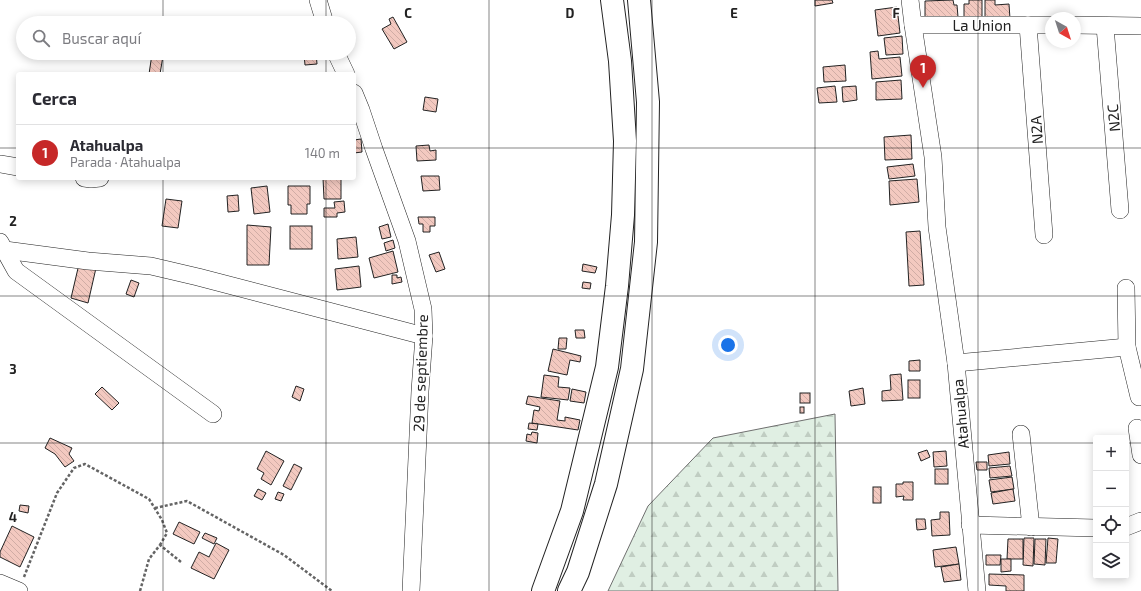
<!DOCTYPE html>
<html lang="es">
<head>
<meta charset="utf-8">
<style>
	:root { --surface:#fff; --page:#f2f2f3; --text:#2b2b33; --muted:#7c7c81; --line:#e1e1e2; --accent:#c62828 }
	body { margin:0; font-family:"Exo 2",sans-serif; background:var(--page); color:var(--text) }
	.controls { position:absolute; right:12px; bottom:12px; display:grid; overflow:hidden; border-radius:4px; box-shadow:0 2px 10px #0003 }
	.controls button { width:36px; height:36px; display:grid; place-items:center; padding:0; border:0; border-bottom:1px solid var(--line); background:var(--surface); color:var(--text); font:20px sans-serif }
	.compass { position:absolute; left:1045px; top:12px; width:36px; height:36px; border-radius:50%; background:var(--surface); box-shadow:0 2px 10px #0003; rotate:141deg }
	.you { position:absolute; left:728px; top:345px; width:14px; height:14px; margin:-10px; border:3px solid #fff; border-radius:50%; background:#1a73e8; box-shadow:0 0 0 6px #1a73e833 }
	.badge { display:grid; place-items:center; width:26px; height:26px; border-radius:50%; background:var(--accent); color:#fff; font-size:13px; font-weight:700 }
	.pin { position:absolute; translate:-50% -33px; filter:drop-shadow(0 1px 2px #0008) }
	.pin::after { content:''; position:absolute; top:21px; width:14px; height:12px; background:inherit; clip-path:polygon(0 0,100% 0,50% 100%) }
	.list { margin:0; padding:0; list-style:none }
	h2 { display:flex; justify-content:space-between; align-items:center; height:52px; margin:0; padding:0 16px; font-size:17px }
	h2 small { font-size:13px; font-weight:400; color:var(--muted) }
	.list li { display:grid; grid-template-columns:26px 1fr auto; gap:12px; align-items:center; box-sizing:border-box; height:56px; padding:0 16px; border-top:1px solid var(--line) }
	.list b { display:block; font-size:15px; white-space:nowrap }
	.list p { margin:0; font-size:13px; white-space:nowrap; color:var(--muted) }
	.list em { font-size:13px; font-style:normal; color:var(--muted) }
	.icon { flex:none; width:22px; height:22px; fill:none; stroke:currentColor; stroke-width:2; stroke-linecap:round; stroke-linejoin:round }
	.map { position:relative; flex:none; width:1141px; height:591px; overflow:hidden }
	.search { position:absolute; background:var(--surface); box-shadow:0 2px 10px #0003; left:16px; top:16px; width:340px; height:44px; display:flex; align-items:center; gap:10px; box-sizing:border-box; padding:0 14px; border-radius:22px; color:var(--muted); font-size:15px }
	.panel { position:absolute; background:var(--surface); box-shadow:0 2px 10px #0003; left:16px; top:72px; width:340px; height:108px; border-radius:4px }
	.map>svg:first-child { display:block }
</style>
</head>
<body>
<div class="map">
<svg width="1141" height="591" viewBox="0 0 1141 591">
	<defs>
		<pattern id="forest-firs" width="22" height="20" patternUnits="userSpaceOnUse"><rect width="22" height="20" fill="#e0efe3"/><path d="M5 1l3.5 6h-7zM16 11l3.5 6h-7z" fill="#c0cdc2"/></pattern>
		<pattern id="building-back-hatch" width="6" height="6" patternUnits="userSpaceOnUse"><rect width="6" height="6" fill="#f3c9c0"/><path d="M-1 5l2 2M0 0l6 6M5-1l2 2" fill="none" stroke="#d0aca5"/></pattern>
	</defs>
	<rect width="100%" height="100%" fill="#fff"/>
	<polygon fill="url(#forest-firs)" stroke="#6f6f6f" points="835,414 838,591 608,591 648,506 713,438"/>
	<g fill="url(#building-back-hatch)" stroke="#222">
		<polygon points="815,0 832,0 833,3 815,6"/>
		<polygon points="953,0 954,5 957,5 958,17 925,19 925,1"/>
		<polygon points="969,0 982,0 982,20 964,20 964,4 969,4"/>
		<polygon points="985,0 995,0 995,5 1009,4 1010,19 985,20"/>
		<polygon points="897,7 900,33 878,36 875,10"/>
		<polygon points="393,17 407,42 394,49 382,29 391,24 389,19"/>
		<polygon points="902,36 903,54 886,55 884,38"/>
		<polygon points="878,51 879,59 900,57 902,76 872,79 870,52"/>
		<polygon points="316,53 317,64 305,65 304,54"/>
		<polygon points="152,54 163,56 160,74 149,74"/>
		<polygon points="845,65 846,81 824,82 823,67"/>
		<polygon points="901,80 902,99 876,100 876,82"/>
		<polygon points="835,86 837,102 819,103 817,88"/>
		<polygon points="856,86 857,100 843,102 842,87"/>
		<polygon points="425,97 438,99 436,112 423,110"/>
		<polygon points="911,135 912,159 885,160 884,137"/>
		<polygon points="361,139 362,152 354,153 354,140"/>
		<polygon points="429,145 430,151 436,150 436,160 417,161 416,146"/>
		<polygon points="913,164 915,176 889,179 887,167"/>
		<polygon points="421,176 439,176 440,190 423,191"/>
		<polygon points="323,178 341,178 341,199 324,199"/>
		<polygon points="917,179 919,202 890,205 889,181"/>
		<polygon points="267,186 270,212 254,214 251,188"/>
		<polygon points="288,186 310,186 310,204 307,204 307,214 291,214 291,205 288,205"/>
		<polygon points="238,195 239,211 228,212 227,196"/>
		<polygon points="166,199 182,201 178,228 162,226"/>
		<polygon points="344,201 345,212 337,213 337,217 324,217 324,208 335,208 334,202"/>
		<polygon points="418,217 435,217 435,226 430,226 430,232 423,232 423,224 419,224"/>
		<polygon points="388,224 391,237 382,239 379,227"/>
		<polygon points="247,225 271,227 269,265 247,265"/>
		<rect x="290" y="226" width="22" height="23"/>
		<polygon points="920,231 924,285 909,286 906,232"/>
		<polygon points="356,237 358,257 338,259 337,239"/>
		<polygon points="393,240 395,248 386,251 384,243"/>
		<polygon points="393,251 398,272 374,278 369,258"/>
		<polygon points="439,252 445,269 436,272 429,255"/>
		<polygon points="79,264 96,268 88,303 71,298"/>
		<polygon points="583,264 597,267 595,273 582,271"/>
		<polygon points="359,266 361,287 337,290 335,269"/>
		<polygon points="392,275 397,275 397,278 401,277 402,282 392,284"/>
		<polygon points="131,280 139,283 134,297 126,294"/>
		<polygon points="583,282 591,283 590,289 582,288"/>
		<polygon points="575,330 584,330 585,338 576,338"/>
		<polygon points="559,338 567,338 566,349 558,349"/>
		<polygon points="553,349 581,356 580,362 570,360 567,375 548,371"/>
		<polygon points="920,360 920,371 909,371 909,361"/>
		<polygon points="901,374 903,400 882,401 882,391 891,390 890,375"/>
		<polygon points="544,375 559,377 558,387 570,388 568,400 541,397"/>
		<rect x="908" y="380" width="12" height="18"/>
		<polygon points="296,386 304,389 300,401 292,397"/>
		<polygon points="102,387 119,403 112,410 95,394"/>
		<polygon points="863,388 865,404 851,406 849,391"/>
		<polygon points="572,389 586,392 584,403 570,401"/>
		<rect x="800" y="393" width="10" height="10"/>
		<polygon points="528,396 560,401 557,420 565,421 565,417 580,420 578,430 532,423 534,410 539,411 540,407 526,404"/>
		<rect x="800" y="407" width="4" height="6"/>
		<polygon points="529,423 538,424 537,430 528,429"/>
		<polygon points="532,432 538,433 537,443 526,441 527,434 531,435"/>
		<polygon points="50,438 72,448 69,454 74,461 65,467 55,454 45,448"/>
		<polygon points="927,450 930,457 921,461 918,453"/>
		<polygon points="266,451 284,461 271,485 261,479 264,473 257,469"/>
		<polygon points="946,451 947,466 934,467 933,452"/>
		<polygon points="1009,452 1010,464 989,466 988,455"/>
		<polygon points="976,462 987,462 987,470 977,470"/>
		<polygon points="294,464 302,468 291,490 283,486"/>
		<polygon points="1010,466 1012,476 990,478 989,468"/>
		<rect x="935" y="469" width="13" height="15"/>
		<polygon points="1012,477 1014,489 991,492 989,480"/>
		<polygon points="903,482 913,482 913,500 903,500 904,496 896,497 896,484 903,484"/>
		<rect x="873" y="487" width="8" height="16"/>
		<polygon points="258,489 266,493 262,500 254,496"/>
		<polygon points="1013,489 1015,501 993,504 991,493"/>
		<polygon points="278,492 284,494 281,501 275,499"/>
		<polygon points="20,505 29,506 28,513 19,511"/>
		<polygon points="940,512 949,512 950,535 932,536 931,520 940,519"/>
		<polygon points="916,519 925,519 926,529 917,530"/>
		<polygon points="179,522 200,532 194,544 173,534"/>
		<polygon points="12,526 34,537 20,567 0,557 0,552"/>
		<polygon points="205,533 217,538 214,544 202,538"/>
		<polygon points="1024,538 1034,538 1033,566 1023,565"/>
		<polygon points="1048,538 1058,539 1056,563 1046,563"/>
		<polygon points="1008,539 1023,539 1023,559 1007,559"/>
		<polygon points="1035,539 1046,539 1045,565 1034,564"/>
		<polygon points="216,543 229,550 214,579 191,568 199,552 209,557"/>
		<polygon points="956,547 959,564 935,567 933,550"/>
		<polygon points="986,555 1001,555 1000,565 986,565"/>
		<polygon points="1001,559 1011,559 1011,571 1001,572"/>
		<polygon points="959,564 961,580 944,582 941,567"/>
		<polygon points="989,574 1024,575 1024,591 1006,591 1006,586 989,585"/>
	</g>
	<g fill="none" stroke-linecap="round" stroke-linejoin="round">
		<defs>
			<g id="minor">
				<polyline points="318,0 325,23"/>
				<polyline points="910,0 913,25 933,157 937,227 956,363 977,591"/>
				<polyline points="913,25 1051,25"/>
				<polyline points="1028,25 1044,235"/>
				<polyline points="1075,25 1141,26"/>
				<polyline points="1105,26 1120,210"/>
				<polyline points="336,53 346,74"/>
				<polyline points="354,93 361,110 374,149 407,241 423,309 424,336 420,391 411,591"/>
				<polyline points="0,164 18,167"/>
				<polyline points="84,178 91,179 100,178"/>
				<polyline points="0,242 16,271 213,414"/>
				<polyline points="5,250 88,261 151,266 198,277 424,336"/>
				<polyline points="1126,288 1127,347 1139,397"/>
				<polyline points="956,363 1127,347"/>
				<polyline points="1137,428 1141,455"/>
				<polyline points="1021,434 1031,527"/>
				<polyline points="970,525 1096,528"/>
				<polyline points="1126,527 1141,521"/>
				<polyline points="0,583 19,591"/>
			</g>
			<g id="highway">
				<polyline points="543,591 572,511 607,367 617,286 623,215 625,141 620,61 612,0"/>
				<polyline points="569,591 578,572 606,484 632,369 646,242 648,102 639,0"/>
			</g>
		</defs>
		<use href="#minor" stroke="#222" stroke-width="18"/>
		<use href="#highway" stroke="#222" stroke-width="24"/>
		<g stroke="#646464" stroke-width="2.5" stroke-dasharray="3 2" stroke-linecap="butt">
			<polyline points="155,508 187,501 284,555 332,591"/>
			<polyline points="24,577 57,493 74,468 85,464 149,499 162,520 167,533 160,545"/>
			<polyline points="140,591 149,559 160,545 181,562"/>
		</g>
		<use href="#minor" stroke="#fff" stroke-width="17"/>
		<use href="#highway" stroke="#fff" stroke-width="22"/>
	</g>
	<path fill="none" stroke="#222" stroke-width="1" stroke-opacity="0.55" d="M163,0V23M326,0V23M489,0V591M652,0V591M815,0V591M978,0V591M163,53V74M326,53V74M0,148H18M354,148H1141M163,178V591M326,178V591M0,296H1141M0,443H1096M1126,443H1141"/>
	<g text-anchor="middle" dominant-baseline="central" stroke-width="3" stroke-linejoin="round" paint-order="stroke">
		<g font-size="15" fill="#222" stroke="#fff">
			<text x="982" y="25">La Union</text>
			<text transform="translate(1113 118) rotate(-95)">N2C</text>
			<text transform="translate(1036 130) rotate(-94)">N2A</text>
			<text transform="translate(420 373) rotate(-88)">29 de septiembre</text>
			<text transform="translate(960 414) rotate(-95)">Atahualpa</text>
		</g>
	</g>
	<g font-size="13" text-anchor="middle" font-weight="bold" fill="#222" stroke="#fff" stroke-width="3" stroke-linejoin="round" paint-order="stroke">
		<text x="408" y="18">C</text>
		<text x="570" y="18">D</text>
		<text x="734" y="18">E</text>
		<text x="896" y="18">F</text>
		<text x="13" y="226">2</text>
		<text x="13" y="374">3</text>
		<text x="13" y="522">4</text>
	</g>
</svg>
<div class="controls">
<button>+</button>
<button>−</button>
<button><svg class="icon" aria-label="locate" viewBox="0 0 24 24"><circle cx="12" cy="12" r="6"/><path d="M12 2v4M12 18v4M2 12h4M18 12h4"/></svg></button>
<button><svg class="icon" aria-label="layers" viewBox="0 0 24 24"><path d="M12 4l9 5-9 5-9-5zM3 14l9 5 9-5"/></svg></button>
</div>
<svg class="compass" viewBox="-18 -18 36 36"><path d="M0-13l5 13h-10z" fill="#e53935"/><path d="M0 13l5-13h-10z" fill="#7c7c81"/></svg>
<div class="you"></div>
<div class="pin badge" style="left:923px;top:88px">1</div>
<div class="search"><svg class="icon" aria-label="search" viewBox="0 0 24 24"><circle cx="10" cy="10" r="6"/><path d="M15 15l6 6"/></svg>Buscar aquí</div>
<section class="panel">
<h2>Cerca<small></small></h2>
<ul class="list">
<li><span class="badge">1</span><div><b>Atahualpa</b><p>Parada · Atahualpa</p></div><em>140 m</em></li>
</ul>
</section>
</div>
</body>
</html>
